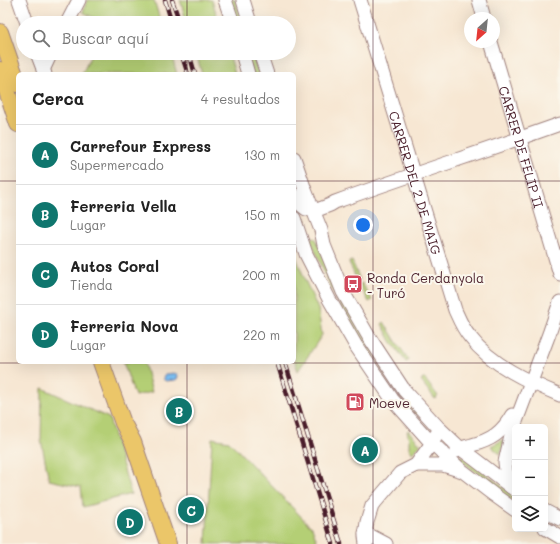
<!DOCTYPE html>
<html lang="es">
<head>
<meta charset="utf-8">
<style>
	:root { --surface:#fff; --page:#f2f2f2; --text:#222; --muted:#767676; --line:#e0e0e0; --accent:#0f766e }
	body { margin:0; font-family:Mali,sans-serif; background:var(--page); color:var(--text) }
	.controls { position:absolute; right:12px; bottom:12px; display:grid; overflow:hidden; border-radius:6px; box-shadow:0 4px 16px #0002 }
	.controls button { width:36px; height:36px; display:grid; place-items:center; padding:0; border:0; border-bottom:1px solid var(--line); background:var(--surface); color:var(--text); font:20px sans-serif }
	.compass { position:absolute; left:464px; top:12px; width:36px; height:36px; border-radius:50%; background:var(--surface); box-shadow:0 4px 16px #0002; rotate:207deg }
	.you { position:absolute; left:363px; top:225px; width:14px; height:14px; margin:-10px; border:3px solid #fff; border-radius:50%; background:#1a73e8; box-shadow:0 0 0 6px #1a73e833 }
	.badge { display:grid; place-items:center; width:26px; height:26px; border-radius:50%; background:var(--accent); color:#fff; font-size:13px; font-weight:700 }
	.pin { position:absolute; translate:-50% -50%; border:2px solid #fff; box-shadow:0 1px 4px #0006 }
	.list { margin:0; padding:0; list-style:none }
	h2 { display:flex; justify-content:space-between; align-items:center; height:52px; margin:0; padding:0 16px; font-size:17px }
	h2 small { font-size:13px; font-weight:400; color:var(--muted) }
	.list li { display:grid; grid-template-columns:26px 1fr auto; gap:12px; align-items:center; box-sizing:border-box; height:60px; padding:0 16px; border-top:1px solid var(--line) }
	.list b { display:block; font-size:15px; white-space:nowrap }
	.list p { margin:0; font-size:13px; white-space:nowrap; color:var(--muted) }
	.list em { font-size:13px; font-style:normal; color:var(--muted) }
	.icon { flex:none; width:22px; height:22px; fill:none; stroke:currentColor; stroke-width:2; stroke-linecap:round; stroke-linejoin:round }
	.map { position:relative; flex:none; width:560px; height:544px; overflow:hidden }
	.search { position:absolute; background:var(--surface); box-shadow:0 4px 16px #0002; left:16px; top:16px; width:280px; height:44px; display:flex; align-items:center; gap:10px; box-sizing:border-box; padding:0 14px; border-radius:22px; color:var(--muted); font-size:15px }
	.panel { position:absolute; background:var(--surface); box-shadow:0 4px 16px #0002; left:16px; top:72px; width:280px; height:292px; border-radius:6px }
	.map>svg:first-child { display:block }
</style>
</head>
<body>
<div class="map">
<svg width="560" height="544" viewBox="0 0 560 544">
	<rect width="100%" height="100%" fill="#fbf7ec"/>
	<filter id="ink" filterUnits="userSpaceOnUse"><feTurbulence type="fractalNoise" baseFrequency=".025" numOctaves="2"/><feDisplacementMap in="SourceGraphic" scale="8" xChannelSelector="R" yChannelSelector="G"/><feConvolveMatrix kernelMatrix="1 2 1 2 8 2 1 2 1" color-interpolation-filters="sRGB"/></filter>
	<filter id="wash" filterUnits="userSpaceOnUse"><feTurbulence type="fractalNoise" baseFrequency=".012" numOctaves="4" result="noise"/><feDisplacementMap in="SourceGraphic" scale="16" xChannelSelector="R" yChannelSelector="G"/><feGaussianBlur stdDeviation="0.9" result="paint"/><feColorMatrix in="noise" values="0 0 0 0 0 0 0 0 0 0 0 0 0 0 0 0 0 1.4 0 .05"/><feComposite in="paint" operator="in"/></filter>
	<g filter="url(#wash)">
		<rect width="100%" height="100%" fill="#f7e7d3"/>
		<g fill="#b4cf75" stroke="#7f7750">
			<polygon points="87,0 154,0 161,23 104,23 83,12"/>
			<polygon points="180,0 212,0 219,23 187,23"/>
			<polygon points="229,0 235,0 243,23 236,23"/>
			<polygon points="92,53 171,53 177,74 82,74"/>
			<polygon points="196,53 229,53 235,74 202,74"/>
			<polygon points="245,53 252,53 259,74 252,74"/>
			<path d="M313,237L316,239L325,261L420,413L416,416C389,386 366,352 346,316C332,292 322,266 311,241V239Z"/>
			<polygon points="294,252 305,280 318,309 322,335 298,371 294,359"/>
			<polygon points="352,261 360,280 357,281 349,262"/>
			<polygon points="362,283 372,300 369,302 359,284"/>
			<polygon points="384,322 399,346 409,360 406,362 391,341 382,324"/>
			<polygon points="123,362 144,362 152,392 135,396"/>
			<polygon points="424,378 438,396 435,399 421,381"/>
			<polygon points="42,388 109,418 131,494 83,507 81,487 49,480 41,440"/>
			<polygon points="408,430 421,445 412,453 409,448 409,439 407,431"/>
			<polygon points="212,438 229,441 309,525 312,527 318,544 206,544"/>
			<polygon points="503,440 505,441 500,454 491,446"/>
			<polygon points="463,456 514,496 511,500 459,459 459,457"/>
		</g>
		<polygon fill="#7bbef1" stroke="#626e8e" points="174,373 176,374 178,376 177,379 175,380 166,381 163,379 164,376 166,374"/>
	</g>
	<g filter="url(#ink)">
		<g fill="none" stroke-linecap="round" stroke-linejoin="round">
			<defs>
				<g id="minor">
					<polyline points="19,0 27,23"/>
					<polyline points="225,0 233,23"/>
					<polyline points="243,0 250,23"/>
					<path id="s1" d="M360,0L455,310C459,319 463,329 470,337C491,365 529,382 560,395"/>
					<polyline points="479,0 484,18"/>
					<polyline points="67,23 79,0"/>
					<path id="s2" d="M491,42L560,274"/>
					<polyline points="37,53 45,74"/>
					<polyline points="242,53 248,74"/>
					<polyline points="260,53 267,74"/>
					<polyline points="43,70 51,53"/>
					<polyline points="294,158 305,190 321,230 324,245 343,292 369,337 404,390 438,427 460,448 515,490"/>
					<path d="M294,195L296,201L306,209L317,210L330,205L335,202C410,175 485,151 560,124"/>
					<polyline points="294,218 306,254 329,299 356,346 392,399 427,438 460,469 494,495 515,510"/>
					<path d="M457,451C461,447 466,447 472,445C491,440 502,433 512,415"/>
					<polyline points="416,465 443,465 459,470"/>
					<polyline points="511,487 506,471 505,462 512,432 549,334 560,302"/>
					<polyline points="545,511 560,519"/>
					<polyline points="545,528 560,537"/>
					<polyline points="365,533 386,544"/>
					<polyline points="366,544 365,536 367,522 372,506 400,473 416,465 432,443 436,435"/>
				</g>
				<g id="major">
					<polyline points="0,32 18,84"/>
					<polyline points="0,70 18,124"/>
					<polyline points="101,362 123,423 133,442 168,544"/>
				</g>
			</defs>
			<use href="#minor" stroke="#a0837f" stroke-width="15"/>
			<use href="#major" stroke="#a0837f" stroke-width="18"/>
			<use href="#minor" stroke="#fff" stroke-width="13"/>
			<use href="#major" stroke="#ebc669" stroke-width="16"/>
			<defs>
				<g id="rail">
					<polyline points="165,0 172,23"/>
					<polyline points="172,0 180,23"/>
					<polyline points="181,53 188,74"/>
					<polyline points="189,53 195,74"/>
					<polyline points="277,362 333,544"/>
					<polyline points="285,362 341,544"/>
				</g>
			</defs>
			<use href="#rail" stroke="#4a1f2b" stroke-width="4.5"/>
			<use href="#rail" stroke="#fbf7ec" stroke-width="3" stroke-dasharray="9" stroke-linecap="butt"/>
		</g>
	</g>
	<path fill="none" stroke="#4a1f2b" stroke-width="1" stroke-opacity="0.55" d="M187,0V23M373,0V544M187,53V74M0,181H18M294,181H560M187,362V544M0,363H560"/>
	<defs>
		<symbol id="bus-square" viewBox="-11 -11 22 22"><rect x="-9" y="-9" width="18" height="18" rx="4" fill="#d1495b" stroke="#fbf7ec"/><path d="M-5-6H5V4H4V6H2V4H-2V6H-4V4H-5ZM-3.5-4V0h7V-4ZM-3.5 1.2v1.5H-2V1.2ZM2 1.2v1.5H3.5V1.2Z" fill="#fff"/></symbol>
		<symbol id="fuel-square" viewBox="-11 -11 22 22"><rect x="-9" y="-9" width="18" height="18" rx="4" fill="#d1495b" stroke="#fbf7ec"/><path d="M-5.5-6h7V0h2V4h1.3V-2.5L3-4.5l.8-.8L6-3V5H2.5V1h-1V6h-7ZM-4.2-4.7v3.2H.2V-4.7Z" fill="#fff"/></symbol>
	</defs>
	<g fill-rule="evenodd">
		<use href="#bus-square" x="342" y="273" width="22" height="22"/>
		<use href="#fuel-square" x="344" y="391" width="22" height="22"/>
	</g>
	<g text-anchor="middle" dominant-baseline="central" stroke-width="4" stroke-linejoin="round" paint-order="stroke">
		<g font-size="13" fill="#4a1f2b" stroke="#fbf7ec">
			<text stroke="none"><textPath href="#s2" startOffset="109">CARRER DE FELIP II</textPath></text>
			<text stroke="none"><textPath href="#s1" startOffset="191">CARRER DEL 2 DE MAIG</textPath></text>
		</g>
		<g font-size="13" fill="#4a1f2b" stroke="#fbf7ec" text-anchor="start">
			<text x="367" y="277">Ronda Cerdanyola<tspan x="367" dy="15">- Turó</tspan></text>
			<text x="369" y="402">Moeve</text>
		</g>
	</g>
</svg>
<div class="controls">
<button>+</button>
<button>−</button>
<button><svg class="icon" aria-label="layers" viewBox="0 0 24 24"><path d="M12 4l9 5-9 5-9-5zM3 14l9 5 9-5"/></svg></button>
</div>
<svg class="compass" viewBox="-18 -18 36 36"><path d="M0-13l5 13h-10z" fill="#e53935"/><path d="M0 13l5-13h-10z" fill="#767676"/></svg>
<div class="you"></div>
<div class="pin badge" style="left:365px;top:450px">A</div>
<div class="pin badge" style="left:179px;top:411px">B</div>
<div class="pin badge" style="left:191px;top:510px">C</div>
<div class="pin badge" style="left:130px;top:522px">D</div>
<div class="search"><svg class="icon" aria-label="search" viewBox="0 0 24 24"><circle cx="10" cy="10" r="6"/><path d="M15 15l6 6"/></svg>Buscar aquí</div>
<section class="panel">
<h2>Cerca<small>4 resultados</small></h2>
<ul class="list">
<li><span class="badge">A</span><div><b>Carrefour Express</b><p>Supermercado</p></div><em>130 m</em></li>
<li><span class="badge">B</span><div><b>Ferreria Vella</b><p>Lugar</p></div><em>150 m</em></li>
<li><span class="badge">C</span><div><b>Autos Coral</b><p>Tienda</p></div><em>200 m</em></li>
<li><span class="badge">D</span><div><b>Ferreria Nova</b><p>Lugar</p></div><em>220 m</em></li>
</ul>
</section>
</div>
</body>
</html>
